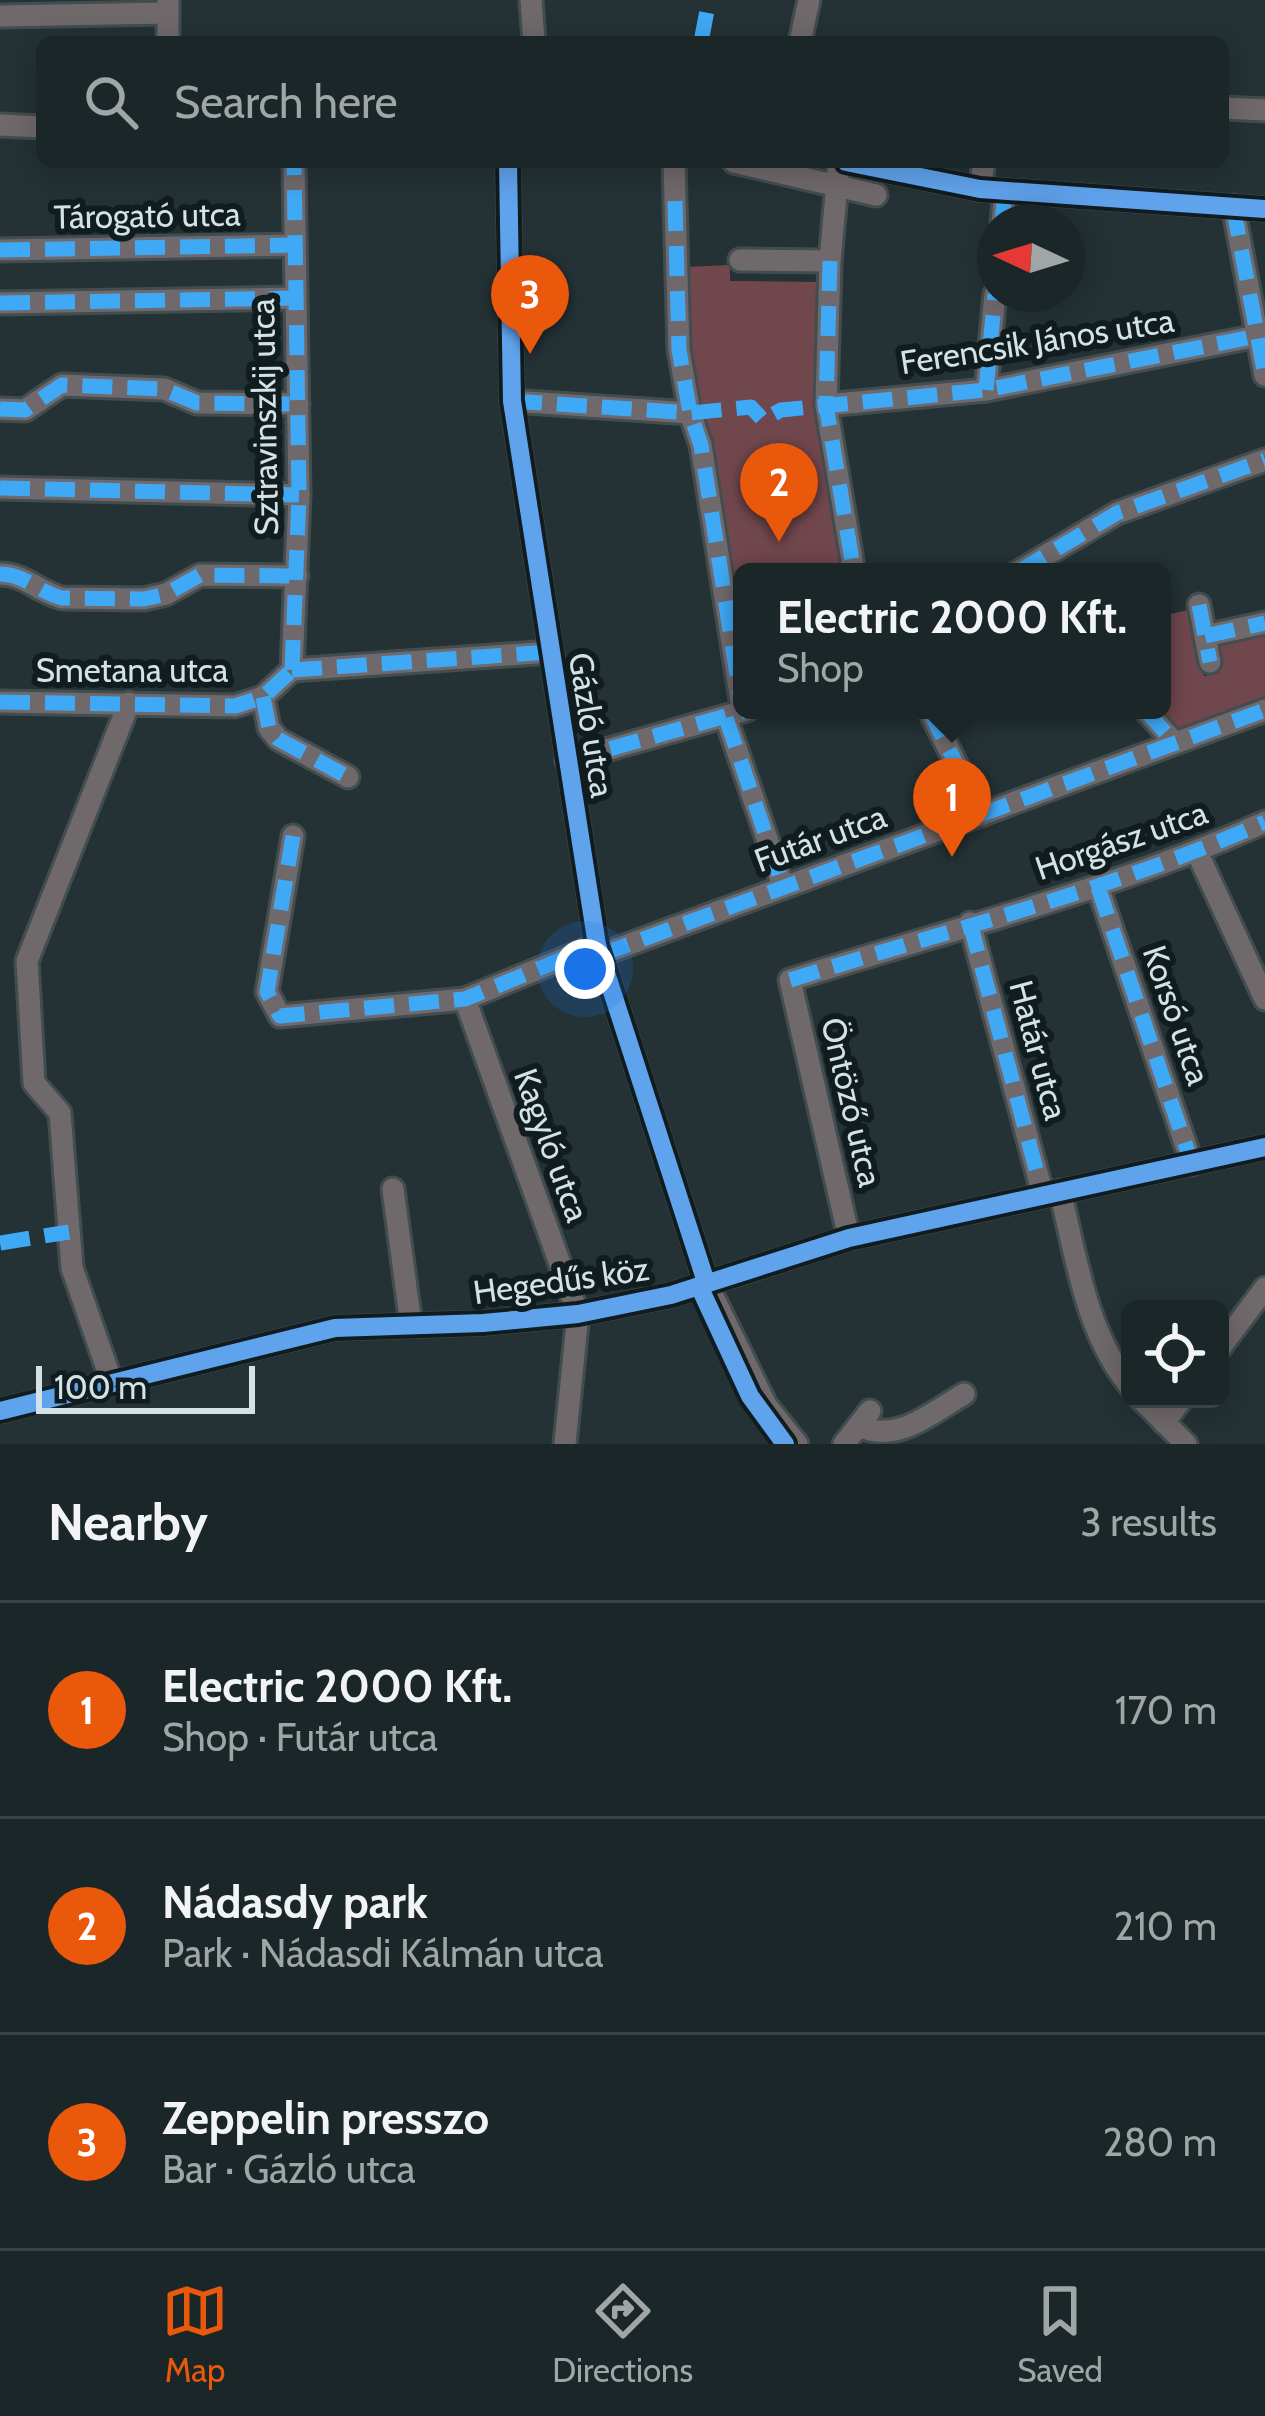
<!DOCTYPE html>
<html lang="en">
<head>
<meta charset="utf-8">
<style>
	:root { --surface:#1b2628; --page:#283234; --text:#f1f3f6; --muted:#a0a5a8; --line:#394345; --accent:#ea580c }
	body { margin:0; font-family:Cabin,sans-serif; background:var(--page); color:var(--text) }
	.controls { position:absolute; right:36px; bottom:36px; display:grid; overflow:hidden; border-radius:18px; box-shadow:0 6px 30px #0003 }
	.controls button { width:108px; height:108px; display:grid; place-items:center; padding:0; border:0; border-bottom:3px solid var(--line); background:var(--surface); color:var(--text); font:60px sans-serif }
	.compass { position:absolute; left:977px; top:204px; width:108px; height:108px; border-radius:50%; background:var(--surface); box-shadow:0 6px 30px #0003; rotate:274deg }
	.scale { position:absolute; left:36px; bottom:30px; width:219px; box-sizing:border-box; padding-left:12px; border:6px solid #d3e2e7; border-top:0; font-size:33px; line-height:42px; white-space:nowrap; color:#d3e2e7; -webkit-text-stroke:9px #111c1f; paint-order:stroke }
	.you { position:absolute; left:585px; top:969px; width:42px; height:42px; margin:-30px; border:9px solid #fff; border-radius:50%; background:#1a73e8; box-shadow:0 0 0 18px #1a73e833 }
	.badge { display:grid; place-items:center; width:78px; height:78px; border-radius:50%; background:var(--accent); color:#fff; font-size:39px; font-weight:700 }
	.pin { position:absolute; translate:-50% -99px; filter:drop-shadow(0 3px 6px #0008) }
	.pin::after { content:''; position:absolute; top:63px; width:42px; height:36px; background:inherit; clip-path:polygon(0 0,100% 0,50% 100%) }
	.popup { position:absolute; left:733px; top:563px; width:438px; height:156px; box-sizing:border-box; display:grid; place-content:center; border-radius:18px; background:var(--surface); filter:drop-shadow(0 3px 9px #0005); font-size:39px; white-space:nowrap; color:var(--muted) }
	.popup b { font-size:45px; color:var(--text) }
	.popup::after { content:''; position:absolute; left:50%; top:100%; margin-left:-24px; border:24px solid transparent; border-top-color:var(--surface) }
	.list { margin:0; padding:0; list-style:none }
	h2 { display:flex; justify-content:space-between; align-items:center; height:156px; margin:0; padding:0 48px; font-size:51px }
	h2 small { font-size:39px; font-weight:400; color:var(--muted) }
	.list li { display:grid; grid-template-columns:78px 1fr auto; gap:36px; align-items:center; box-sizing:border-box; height:216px; padding:0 48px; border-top:3px solid var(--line) }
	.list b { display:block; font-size:45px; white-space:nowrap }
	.list p { margin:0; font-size:39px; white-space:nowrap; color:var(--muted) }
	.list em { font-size:39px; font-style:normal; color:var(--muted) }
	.icon { flex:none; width:66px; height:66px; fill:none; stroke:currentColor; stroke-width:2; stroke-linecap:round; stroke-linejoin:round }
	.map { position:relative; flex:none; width:1265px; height:1444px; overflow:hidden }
	.search { position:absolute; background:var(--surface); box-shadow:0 6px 30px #0003; left:36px; right:36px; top:36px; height:132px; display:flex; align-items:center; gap:30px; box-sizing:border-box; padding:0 42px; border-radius:18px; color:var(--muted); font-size:45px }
	.sheet { height:804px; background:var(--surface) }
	nav { display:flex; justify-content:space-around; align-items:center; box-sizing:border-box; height:168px; border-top:3px solid var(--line); background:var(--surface); font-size:33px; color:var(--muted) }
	nav a { display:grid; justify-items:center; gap:6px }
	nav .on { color:var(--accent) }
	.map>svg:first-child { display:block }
</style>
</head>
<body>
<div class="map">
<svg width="1265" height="1444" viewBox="0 0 1265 1444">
	<rect width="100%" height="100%" fill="#243235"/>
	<g fill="#70474d">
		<polygon points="730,265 730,281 821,282 817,416 842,572 742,572 742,661 685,393 684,267"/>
		<polygon points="1188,610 1204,676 1219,673 1214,642 1265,631 1265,699 1168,736 1145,710 1162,710 1162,616"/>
	</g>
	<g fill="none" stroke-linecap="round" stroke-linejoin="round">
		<defs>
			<g id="minor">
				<polyline points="531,0 534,42"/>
				<polyline points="0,16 168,13"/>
				<polyline points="168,42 168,1"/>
				<polyline points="800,42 809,0"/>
				<polyline points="1223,108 1265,110"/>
				<polyline points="0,125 42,127"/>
				<polyline points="508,162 512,401 597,945 706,1282 766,1405 797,1444"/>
				<polyline points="674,162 679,350 690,413 701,445 742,707"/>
				<polyline points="734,162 876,195"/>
				<polyline points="839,162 830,261 826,405 854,572"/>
				<polyline points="846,162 980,189 1265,209"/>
				<polyline points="980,189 984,162"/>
				<polyline points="1233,206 1265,375"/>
				<polyline points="1002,222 1005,191"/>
				<polyline points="0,250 295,245"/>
				<polyline points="740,260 830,261"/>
				<polyline points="0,303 295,298"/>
				<polyline points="986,390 995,294"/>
				<polyline points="512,401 690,413"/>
				<polyline points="826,405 986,390 1257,336"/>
				<polyline points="0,409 25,410 62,385 164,389 197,403 298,404"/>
				<polyline points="0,488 299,495"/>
				<polyline points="1018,572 1117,513 1265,460"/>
				<path d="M0,574C25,574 38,592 62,598L144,599L166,594L200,575L297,576"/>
				<polyline points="1199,605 1210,662"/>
				<polyline points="1205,636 1265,623"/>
				<polyline points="292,670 299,495 294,162"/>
				<polyline points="292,670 550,652"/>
				<polyline points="263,697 269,728 278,739 348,777"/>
				<polyline points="0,702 235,706 263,697 292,670"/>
				<polyline points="929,710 982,815"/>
				<polyline points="1145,710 1174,742"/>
				<polyline points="726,718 783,886"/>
				<polyline points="567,761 747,710"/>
				<polyline points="293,836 267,992 280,1016 465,999 597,945"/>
				<polyline points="1197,852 1265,999"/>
				<polyline points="1098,887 1192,1164"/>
				<polyline points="970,923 1043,1195"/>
				<polyline points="600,955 1265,710"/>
				<polyline points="465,999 578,1314 565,1444"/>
				<polyline points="393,1189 411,1325"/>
				<path d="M1060,1191C1076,1256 1086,1333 1130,1386"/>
				<path d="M849,1238L790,980C949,930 1112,890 1265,822"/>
				<polyline points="1220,1348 1265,1288"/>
				<polyline points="111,1380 72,1268 60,1113 34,1083 27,961 129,703"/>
				<polyline points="1141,1399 1186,1444"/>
				<polyline points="0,1411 335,1328 483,1323 578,1314 671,1295 849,1238 1265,1147"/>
				<polyline points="1164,1423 1182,1399"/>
				<path d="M859,1426C897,1444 931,1413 964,1394"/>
				<polyline points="844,1444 870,1411"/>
			</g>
		</defs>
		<use href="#minor" stroke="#424d50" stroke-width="27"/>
		<use href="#minor" stroke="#70696c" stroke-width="21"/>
		<g stroke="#3fa9f5" stroke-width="15" stroke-dasharray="30 15" stroke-linecap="butt">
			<polyline points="701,42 709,0"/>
			<polyline points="675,201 679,350 690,413 701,445 742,707"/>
			<polyline points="1233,206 1265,375"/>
			<polyline points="1002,222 1005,191"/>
			<polyline points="0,250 295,245"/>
			<polyline points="830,261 826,405 854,572"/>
			<polyline points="0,303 295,298"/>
			<polyline points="986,390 995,294"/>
			<polyline points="512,401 690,413 751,407 763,420 781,410 986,390 1257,336"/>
			<polyline points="0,409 25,410 62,385 164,389 197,403 298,404"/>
			<polyline points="0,488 299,495"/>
			<polyline points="1018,572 1117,513 1265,460"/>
			<path d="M0,574C25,574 38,592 62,598L144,599L166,594L200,575L297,576"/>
			<polyline points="1199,605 1210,662"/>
			<polyline points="1205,636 1265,623"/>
			<polyline points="292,670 299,495 294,162"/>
			<polyline points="292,670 550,652"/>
			<polyline points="263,697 269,728 278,739 348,777"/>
			<polyline points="0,702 235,706 263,697 292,670"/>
			<polyline points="929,710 982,815"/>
			<polyline points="1145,710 1174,742"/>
			<polyline points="726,718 783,886"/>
			<polyline points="567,761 747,710"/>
			<polyline points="293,836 267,992 280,1016 465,999 597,945"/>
			<polyline points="1098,887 1192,1164"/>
			<polyline points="970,923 1043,1195"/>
			<polyline points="600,955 1265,710"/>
			<path d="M790,980C949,930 1112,890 1265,822"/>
			<polyline points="0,1243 69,1232"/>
		</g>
		<defs>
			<g id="cycleway">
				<polyline points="508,162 512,401 597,945 706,1282"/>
				<polyline points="846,162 980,189 1265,209"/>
				<polyline points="699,1286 750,1396 785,1444"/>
				<polyline points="0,1411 335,1328 483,1323 578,1314 671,1295 849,1238 1265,1147"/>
			</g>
		</defs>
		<use href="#cycleway" stroke="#111c1f" stroke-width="26"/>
		<use href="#cycleway" stroke="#60a3ed" stroke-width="18"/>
	</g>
	<g text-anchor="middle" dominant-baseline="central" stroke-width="12" stroke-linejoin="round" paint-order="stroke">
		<g font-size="33" fill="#d3e2e7" stroke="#111c1f">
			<text transform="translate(147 215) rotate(-1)">Tárogató utca</text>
			<text transform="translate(1037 341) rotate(-9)">Ferencsik János utca</text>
			<text transform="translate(264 417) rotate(-91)">Sztravinszkij utca</text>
			<text x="132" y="670">Smetana utca</text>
			<text transform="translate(592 725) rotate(81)">Gázló utca</text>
			<text transform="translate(820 838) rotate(-20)">Futár utca</text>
			<text transform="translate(1121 840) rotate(-19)">Horgász utca</text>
			<text transform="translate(1177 1015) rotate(71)">Korsó utca</text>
			<text transform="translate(1039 1050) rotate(75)">Határ utca</text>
			<text transform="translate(852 1102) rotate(77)">Öntöző utca</text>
			<text transform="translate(552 1145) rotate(70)">Kagyló utca</text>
			<text transform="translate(561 1280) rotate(-8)">Hegedűs köz</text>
		</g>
	</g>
</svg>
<div class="controls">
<button><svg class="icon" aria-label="locate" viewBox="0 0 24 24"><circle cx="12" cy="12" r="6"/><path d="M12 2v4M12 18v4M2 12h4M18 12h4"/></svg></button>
</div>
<svg class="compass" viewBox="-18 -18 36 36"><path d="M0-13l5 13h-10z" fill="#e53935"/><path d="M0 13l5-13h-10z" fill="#a0a5a8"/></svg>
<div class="scale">100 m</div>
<div class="you"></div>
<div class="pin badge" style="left:952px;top:857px">1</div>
<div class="popup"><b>Electric 2000 Kft.</b>Shop</div>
<div class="pin badge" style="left:779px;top:542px">2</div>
<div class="pin badge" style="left:530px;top:354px">3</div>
<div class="search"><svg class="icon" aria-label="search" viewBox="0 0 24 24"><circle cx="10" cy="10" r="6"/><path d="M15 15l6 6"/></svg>Search here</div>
</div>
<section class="sheet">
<h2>Nearby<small>3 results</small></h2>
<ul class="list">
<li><span class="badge">1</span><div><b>Electric 2000 Kft.</b><p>Shop · Futár utca</p></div><em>170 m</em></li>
<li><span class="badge">2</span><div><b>Nádasdy park</b><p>Park · Nádasdi Kálmán utca</p></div><em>210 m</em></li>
<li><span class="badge">3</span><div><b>Zeppelin presszo</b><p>Bar · Gázló utca</p></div><em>280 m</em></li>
</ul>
</section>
<nav>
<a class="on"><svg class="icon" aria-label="map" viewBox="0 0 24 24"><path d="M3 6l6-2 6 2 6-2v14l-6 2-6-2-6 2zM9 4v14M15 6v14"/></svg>Map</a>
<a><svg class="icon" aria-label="directions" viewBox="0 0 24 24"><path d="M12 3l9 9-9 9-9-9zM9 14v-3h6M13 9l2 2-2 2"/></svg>Directions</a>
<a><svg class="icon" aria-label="saved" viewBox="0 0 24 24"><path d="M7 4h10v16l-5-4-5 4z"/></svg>Saved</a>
</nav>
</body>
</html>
